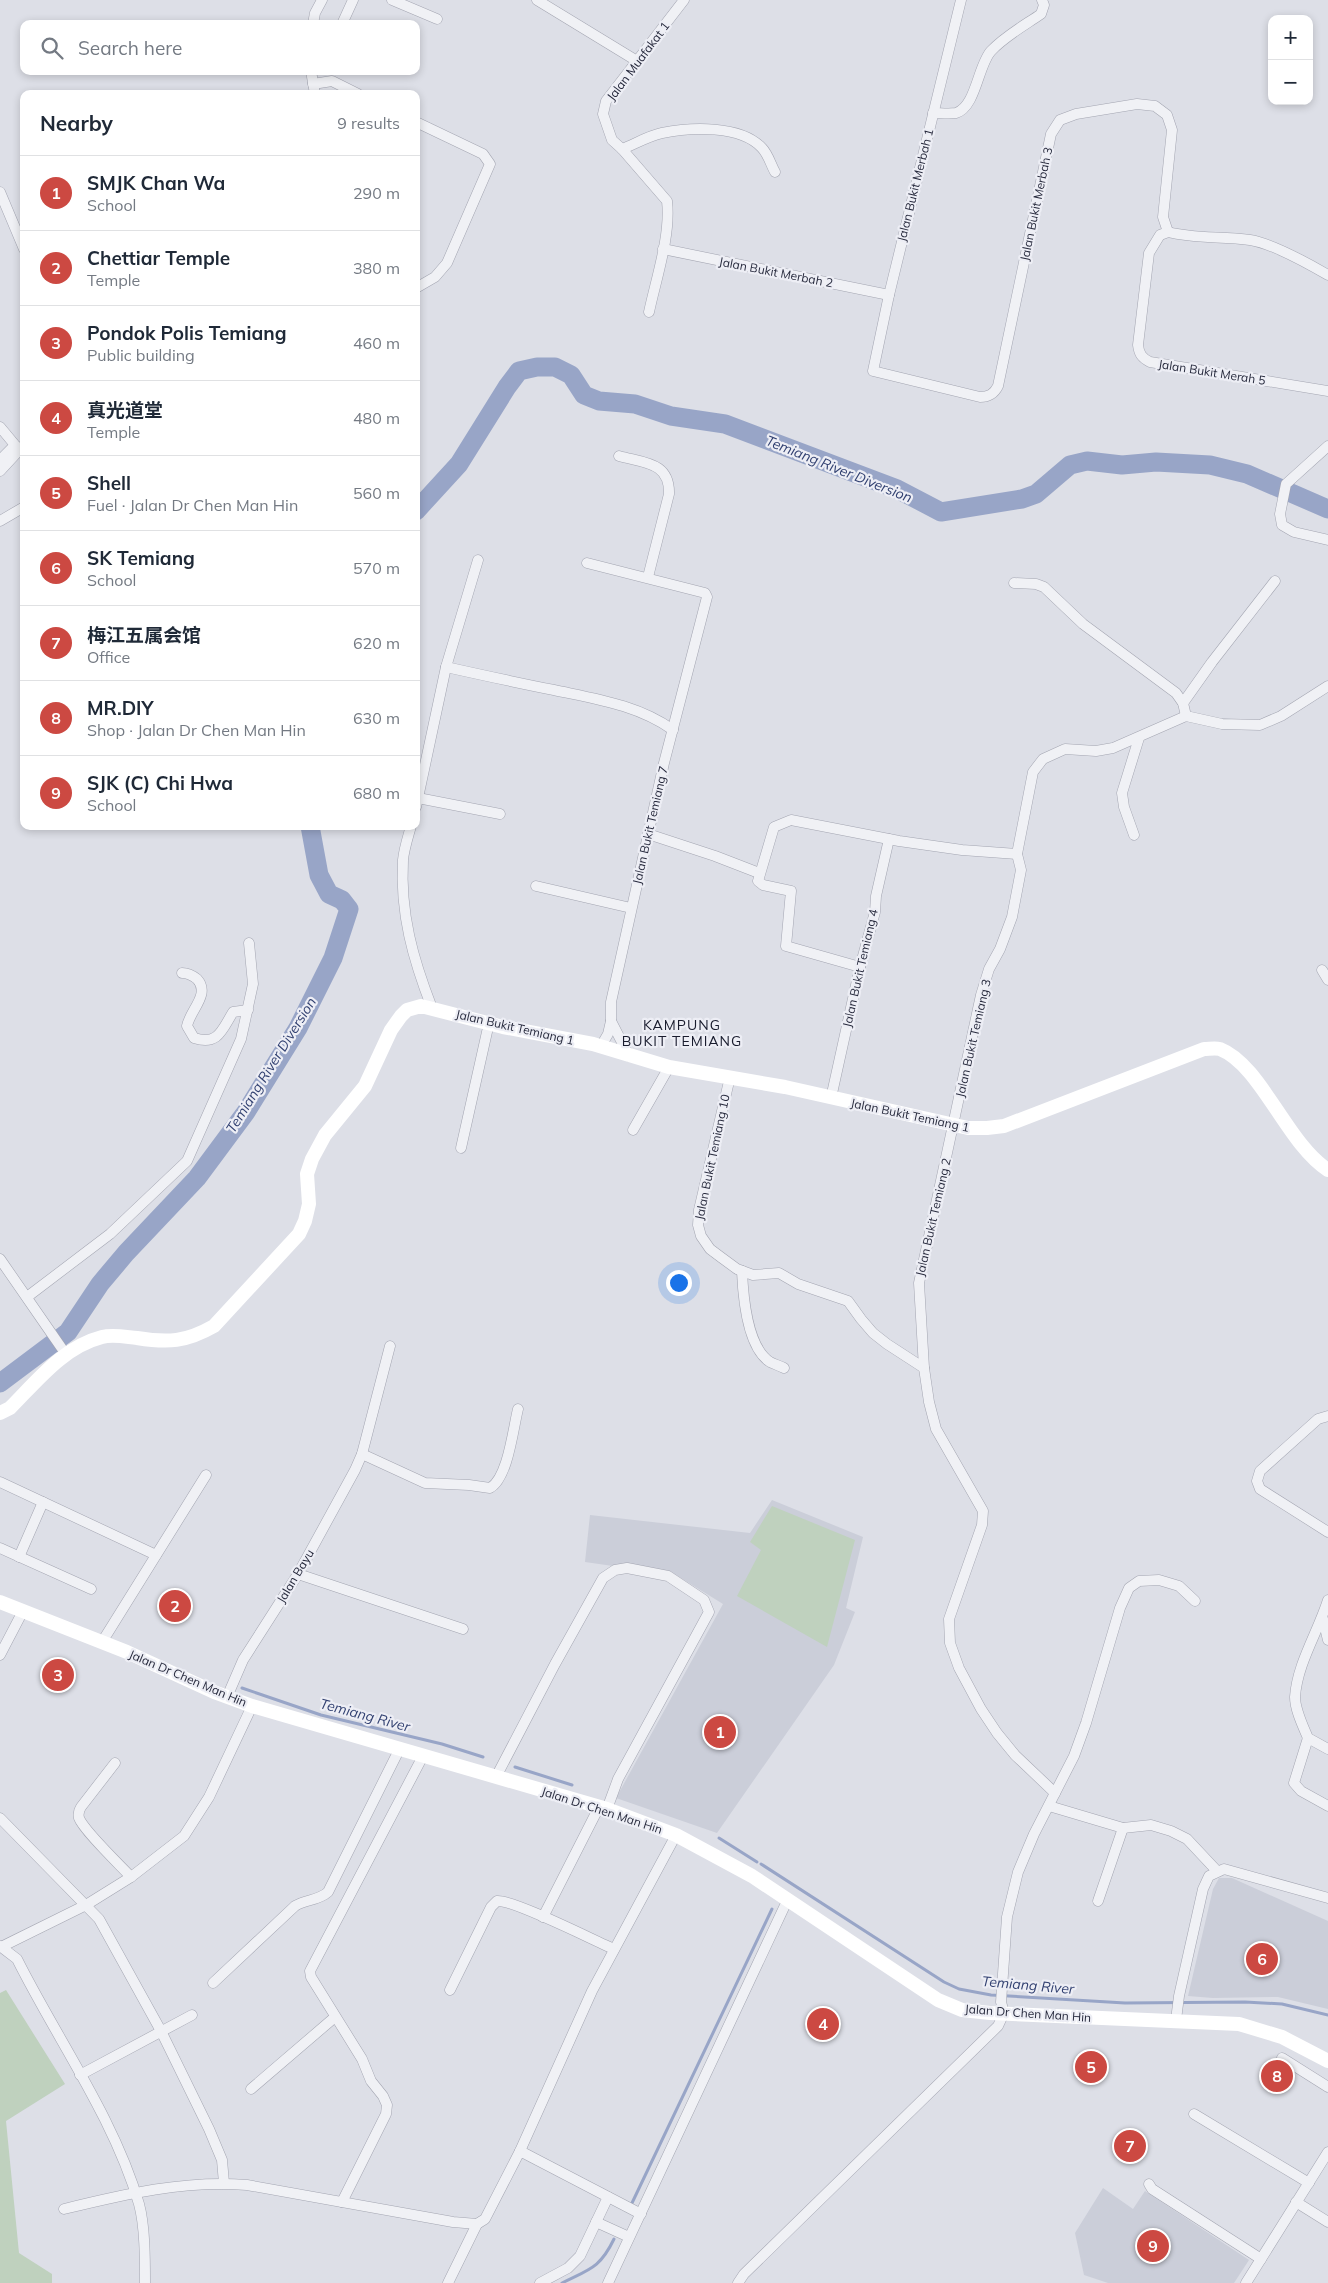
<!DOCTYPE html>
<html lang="en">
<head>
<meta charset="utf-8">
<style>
	:root { --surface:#fff; --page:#f6f6f7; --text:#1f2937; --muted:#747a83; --line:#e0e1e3; --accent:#cc4942 }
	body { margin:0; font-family:Mulish,"Noto Sans SC",sans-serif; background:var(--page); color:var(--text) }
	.controls { position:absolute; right:15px; top:15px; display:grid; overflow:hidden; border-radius:10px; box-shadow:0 2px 8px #0003 }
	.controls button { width:45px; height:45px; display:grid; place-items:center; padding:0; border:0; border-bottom:1px solid var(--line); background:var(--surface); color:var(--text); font:25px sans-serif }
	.you { position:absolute; left:678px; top:1282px; width:18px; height:18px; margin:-12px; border:4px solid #fff; border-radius:50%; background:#1a73e8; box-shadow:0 0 0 8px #1a73e833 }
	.badge { display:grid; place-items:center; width:32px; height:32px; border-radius:50%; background:var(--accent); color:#fff; font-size:16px; font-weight:700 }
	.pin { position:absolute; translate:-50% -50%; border:2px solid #fff; box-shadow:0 1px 5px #0006 }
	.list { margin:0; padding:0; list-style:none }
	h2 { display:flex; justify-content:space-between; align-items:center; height:65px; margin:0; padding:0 20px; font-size:21px }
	h2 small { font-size:16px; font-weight:400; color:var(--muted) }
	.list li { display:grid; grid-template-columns:32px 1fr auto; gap:15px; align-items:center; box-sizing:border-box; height:75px; padding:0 20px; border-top:1px solid var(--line) }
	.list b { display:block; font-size:19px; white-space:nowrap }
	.list p { margin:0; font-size:16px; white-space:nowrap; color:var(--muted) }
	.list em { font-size:16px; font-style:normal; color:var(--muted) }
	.icon { flex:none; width:28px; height:28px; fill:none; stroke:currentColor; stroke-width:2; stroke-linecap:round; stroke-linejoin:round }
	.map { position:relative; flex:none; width:1328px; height:2283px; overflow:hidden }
	.search { position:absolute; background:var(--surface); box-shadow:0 2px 8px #0003; left:20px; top:20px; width:400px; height:55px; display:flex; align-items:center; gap:12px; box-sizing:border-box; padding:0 18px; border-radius:10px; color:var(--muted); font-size:19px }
	.panel { position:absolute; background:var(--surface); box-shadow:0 2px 8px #0003; left:20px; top:90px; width:400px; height:740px; border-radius:10px }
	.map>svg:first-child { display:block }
</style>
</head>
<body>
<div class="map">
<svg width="1328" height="2283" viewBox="0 0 1328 2283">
	<rect width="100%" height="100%" fill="#dddfe7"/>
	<g fill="#cbced9">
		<polygon points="772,1500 863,1537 846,1608 855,1612 834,1665 717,1833 616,1798 723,1604 676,1575 585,1562 590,1515 750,1533"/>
		<polygon points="1219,1878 1232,1878 1328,1921 1328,2009 1278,1997 1213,1998 1188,1996 1213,1889"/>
		<polygon points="1103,2188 1133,2209 1145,2191 1249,2260 1234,2283 1108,2283 1084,2275 1075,2233"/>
	</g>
	<g fill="#bfd1be">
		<polygon points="772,1506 855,1540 827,1647 737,1596 761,1550 750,1542"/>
		<polygon points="6,1990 65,2084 6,2121 19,2253 52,2274 52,2283 0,2283 0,1993"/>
	</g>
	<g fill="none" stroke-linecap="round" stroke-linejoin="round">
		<g stroke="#98a5c7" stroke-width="3">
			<polyline points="242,1688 321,1715 442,1744 483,1757"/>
			<polyline points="515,1767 572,1785"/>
			<polyline points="719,1838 757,1862"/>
			<polyline points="761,1864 944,1982 959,1989 991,1995 1125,2003 1245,2002 1282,2004 1328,2015"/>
			<polyline points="632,2203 772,1909"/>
			<path d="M562,2283C590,2269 600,2268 614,2239"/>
		</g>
		<g stroke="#98a5c7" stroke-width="19">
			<polyline points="416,511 459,464 507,387 519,371 537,367 555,367 571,375 584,395 599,401 635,404 671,416 725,424 897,489 941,512 1022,499 1036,494 1070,465 1087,461 1122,465 1156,462 1210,465 1247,474 1328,509"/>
			<polyline points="0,1383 68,1332 100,1284 126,1253 197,1178 246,1112 298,1028 333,958 349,909 342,900 329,894 319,875 310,826"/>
		</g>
		<defs>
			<g id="street">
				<polyline points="392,0 437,19"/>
				<polyline points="537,0 637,61"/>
				<path d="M961,0L889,295L873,371L980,397C989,397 994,394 998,386L1051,134L1060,120L1076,114L1137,104L1155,106L1167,115L1172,130L1163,217L1168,232"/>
				<polyline points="313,24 315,13 322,0"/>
				<polyline points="342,24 353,0"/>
				<polyline points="311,71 315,94"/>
				<polyline points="313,84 332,81 358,94"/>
				<path d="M933,113C940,113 949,114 956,113C976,107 978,65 991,51C1005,36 1025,25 1041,14L1044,5L1042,0"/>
				<polyline points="416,122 483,154 490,164 447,263 435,277 416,288"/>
				<path d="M622,149C635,144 648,136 662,133C691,127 741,125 762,148C768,154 771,165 775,172"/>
				<polyline points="0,192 24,249"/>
				<path d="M1168,232L1160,235L1149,253L1138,345C1139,354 1142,358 1150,362L1328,391"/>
				<path d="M1168,232C1195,239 1222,236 1250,240C1271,243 1309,264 1328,275"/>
				<polyline points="663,249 889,295"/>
				<path d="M649,312C656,279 671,235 667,201L622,149L612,140L603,114L606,101L684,0"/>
				<polyline points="0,427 15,445 0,460"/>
				<polyline points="1328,446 1286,484 1280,514 1282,525 1294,532 1328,540"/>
				<path d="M619,456C644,463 670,462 669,494L648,577"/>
				<polyline points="0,471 24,445"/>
				<polyline points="0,521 24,507"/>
				<polyline points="587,563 705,593 707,597 664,763 611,1002 611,1021 629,1056"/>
				<polyline points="1014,583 1036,584 1044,587 1083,624 1176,693 1183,703 1186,716"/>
				<path d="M446,667C482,675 518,683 554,690C596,699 638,705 673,730"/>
				<polyline points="1183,703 1212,662 1275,581"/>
				<polyline points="418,798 500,814"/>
				<polyline points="416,807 446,667 478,560"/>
				<path d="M411,826C408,837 404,849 403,860C400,914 413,959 432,1008"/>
				<polyline points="648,834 715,856 759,873"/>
				<polyline points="1134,835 1124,807 1122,793 1139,738"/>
				<polyline points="536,886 631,908"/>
				<polyline points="860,967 786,946 791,891 763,885 758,881 774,827 791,820 899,841 962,850 1017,854"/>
				<polyline points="1322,970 1328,980"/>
				<path d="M182,973C188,973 192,975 197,979C211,994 190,1010 187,1026L194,1038C218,1046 222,1030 233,1012L248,1010"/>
				<polyline points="601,1046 608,1034 611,1021"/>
				<polyline points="730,1077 699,1210 698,1225 701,1236 710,1249 722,1258 737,1269 753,1275 779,1273 798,1284 848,1301 861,1319 873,1333 887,1344 924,1368"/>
				<polyline points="831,1098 860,967 875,912 876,896 889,839"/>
				<polyline points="633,1130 669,1067"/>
				<polyline points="461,1148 489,1023"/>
				<polyline points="0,1259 65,1353"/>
				<path d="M742,1271C743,1295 747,1347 770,1362C774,1364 780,1366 784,1368"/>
				<polyline points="27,1297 110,1234 187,1161 241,1039 253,984 249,943"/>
				<polyline points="1328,1416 1318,1419 1260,1471 1257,1481 1260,1489 1328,1532"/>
				<path d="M362,1454L425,1483L469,1485L490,1488C508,1478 513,1429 518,1409"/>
				<polyline points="0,1482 156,1555"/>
				<polyline points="0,1548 91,1589"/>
				<polyline points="19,1557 43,1502"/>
				<polyline points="298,1574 463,1629"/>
				<path d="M1328,1600C1318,1632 1297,1664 1295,1697C1295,1710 1303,1726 1308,1738L1328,1749"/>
				<polyline points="1323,1619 1328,1640"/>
				<polyline points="102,1642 206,1475"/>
				<polyline points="0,1655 23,1611"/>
				<polyline points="227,1697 243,1660 298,1574 355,1470 362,1454 390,1346"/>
				<polyline points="1308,1738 1294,1783 1301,1791 1328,1806"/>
				<path d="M115,1763L81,1807C79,1810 78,1814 79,1818C84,1831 120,1865 131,1877"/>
				<polyline points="496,1777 555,1664 603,1578 615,1570 627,1568 668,1576 704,1600 709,1612 618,1779 607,1809"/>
				<polyline points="1055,1793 1015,1755 997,1733 981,1709 959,1668 950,1643 949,1619 982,1525 983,1511 936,1429 929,1402 924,1368 919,1283 981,995 989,969 1000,949 1012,917 1021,870 1017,854 1033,772 1043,759 1065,749 1096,751 1113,748 1186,716 1222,724 1260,725 1281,716 1328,686"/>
				<polyline points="1049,1806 1123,1828 1151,1825 1171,1831 1187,1839 1217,1871"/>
				<polyline points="0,1818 99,1919 161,2031 209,2129 222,2160 224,2183"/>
				<polyline points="1098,1901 1123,1828"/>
				<polyline points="543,1917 599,1807"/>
				<path d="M0,1946L17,1959C57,2039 114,2118 139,2204C145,2226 145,2259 145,2283"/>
				<polyline points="1,1947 86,1905 131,1877 184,1836 209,1797 252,1706"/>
				<path d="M213,1983L295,1906C306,1899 318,1901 328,1892L399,1750"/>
				<path d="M450,1990L491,1907L497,1901C512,1899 595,1941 614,1949"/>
				<polyline points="1176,2020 1179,1996 1203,1889 1209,1876 1224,1869 1328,1898"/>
				<polyline points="1282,2058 1328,2087"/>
				<polyline points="80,2075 192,2015"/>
				<polyline points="251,2089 335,2017"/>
				<polyline points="1194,2114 1309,2183"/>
				<polyline points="520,2151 592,1991 676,1835"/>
				<polyline points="1149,2184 1152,2189 1261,2259"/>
				<polyline points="342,2202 386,2114 387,2105 383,2096 371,2081 362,2059 311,1977 310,1971 423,1756"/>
				<polyline points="1296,2202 1328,2222"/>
				<path d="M64,2209C125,2194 185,2180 247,2185L453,2222L477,2224"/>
				<polyline points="596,2222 629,2237"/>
				<polyline points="448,2283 477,2224 485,2219 520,2151 641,2214"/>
				<polyline points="540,2283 568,2268 580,2256 608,2197"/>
				<polyline points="608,2283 787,1901"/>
				<polyline points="738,2283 744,2274 998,2026 1004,2013 1001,2002 1007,1917 1018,1872 1034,1834 1074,1756 1086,1723 1120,1608 1129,1588 1139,1581 1159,1580 1179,1586 1195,1601"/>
				<polyline points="1246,2283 1328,2152"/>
			</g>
		</defs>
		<use href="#street" stroke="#a3a5b1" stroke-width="11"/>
		<use href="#street" stroke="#f0f1f5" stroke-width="10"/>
		<g stroke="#fff" stroke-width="14">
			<path d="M0,1413L10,1408C37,1381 63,1347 102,1337C113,1334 126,1337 137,1338C168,1343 186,1342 214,1326L299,1234L305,1221L309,1204L307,1174L312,1159L325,1135L365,1086L391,1030L401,1016L407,1010L421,1006L503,1027L593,1044L669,1067L785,1087L968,1128H987L1004,1126L1204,1049C1209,1049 1215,1048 1220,1049C1261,1065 1287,1144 1328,1170"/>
			<polyline points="0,1602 127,1652 214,1692 252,1706 607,1809 676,1835 752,1876 938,2000 962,2010 990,2013 1239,2024 1282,2037 1328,2061"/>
		</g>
	</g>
	<g text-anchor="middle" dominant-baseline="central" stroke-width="4.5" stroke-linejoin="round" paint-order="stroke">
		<g font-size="12" fill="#272a3d" stroke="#edeef5">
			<text transform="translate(638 61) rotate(-53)">Jalan Muafakat 1</text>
			<text transform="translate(915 185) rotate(-76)">Jalan Bukit Merbah 1</text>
			<text transform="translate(1036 204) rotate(-78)">Jalan Bukit Merbah 3</text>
			<text transform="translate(776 272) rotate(11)">Jalan Bukit Merbah 2</text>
			<text transform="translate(1212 372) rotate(9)">Jalan Bukit Merah 5</text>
			<text transform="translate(650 825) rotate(-77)">Jalan Bukit Temiang 7</text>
			<text transform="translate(860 968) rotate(-77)">Jalan Bukit Temiang 4</text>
			<text transform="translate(515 1027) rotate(13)">Jalan Bukit Temiang 1</text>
			<text transform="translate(973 1038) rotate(-77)">Jalan Bukit Temiang 3</text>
			<text transform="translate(910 1115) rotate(12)">Jalan Bukit Temiang 1</text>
			<text transform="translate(712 1157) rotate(-78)">Jalan Bukit Temiang 10</text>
			<text transform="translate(933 1217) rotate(-77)">Jalan Bukit Temiang 2</text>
			<text transform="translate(295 1576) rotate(-59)">Jalan Bayu</text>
			<text transform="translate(188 1678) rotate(23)">Jalan Dr Chen Man Hin</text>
			<text transform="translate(602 1810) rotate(18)">Jalan Dr Chen Man Hin</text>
			<text transform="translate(1028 2013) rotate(4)">Jalan Dr Chen Man Hin</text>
		</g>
		<g font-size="14" font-style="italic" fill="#324171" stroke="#edeef5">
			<text transform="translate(839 469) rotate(22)">Temiang River Diversion</text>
			<text transform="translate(271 1065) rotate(-58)">Temiang River Diversion</text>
			<text transform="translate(365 1715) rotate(15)">Temiang River</text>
			<text transform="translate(1028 1985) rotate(5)">Temiang River</text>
		</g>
		<g font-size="14" letter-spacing="1" fill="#191c2e" stroke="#edeef5">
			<text x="682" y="1025">KAMPUNG<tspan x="682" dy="16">BUKIT TEMIANG</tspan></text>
		</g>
	</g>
</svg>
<div class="controls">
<button>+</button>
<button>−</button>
</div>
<div class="you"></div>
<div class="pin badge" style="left:720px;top:1732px">1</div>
<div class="pin badge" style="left:175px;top:1606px">2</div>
<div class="pin badge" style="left:58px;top:1675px">3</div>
<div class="pin badge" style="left:823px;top:2024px">4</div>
<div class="pin badge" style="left:1091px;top:2067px">5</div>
<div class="pin badge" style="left:1262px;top:1959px">6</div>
<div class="pin badge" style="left:1130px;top:2146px">7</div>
<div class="pin badge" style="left:1277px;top:2076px">8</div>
<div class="pin badge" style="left:1153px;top:2246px">9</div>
<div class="search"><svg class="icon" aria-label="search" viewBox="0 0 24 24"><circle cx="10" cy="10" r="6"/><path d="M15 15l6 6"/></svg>Search here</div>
<section class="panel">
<h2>Nearby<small>9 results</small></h2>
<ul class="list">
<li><span class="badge">1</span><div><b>SMJK Chan Wa</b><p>School</p></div><em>290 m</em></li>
<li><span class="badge">2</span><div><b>Chettiar Temple</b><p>Temple</p></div><em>380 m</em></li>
<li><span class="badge">3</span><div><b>Pondok Polis Temiang</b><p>Public building</p></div><em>460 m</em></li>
<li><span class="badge">4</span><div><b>真光道堂</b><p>Temple</p></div><em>480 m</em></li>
<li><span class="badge">5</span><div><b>Shell</b><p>Fuel · Jalan Dr Chen Man Hin</p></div><em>560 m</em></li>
<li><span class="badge">6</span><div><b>SK Temiang</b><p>School</p></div><em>570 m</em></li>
<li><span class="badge">7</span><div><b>梅江五属会馆</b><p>Office</p></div><em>620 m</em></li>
<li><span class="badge">8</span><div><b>MR.DIY</b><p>Shop · Jalan Dr Chen Man Hin</p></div><em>630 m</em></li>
<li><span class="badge">9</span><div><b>SJK (C) Chi Hwa</b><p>School</p></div><em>680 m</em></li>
</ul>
</section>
</div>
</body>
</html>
